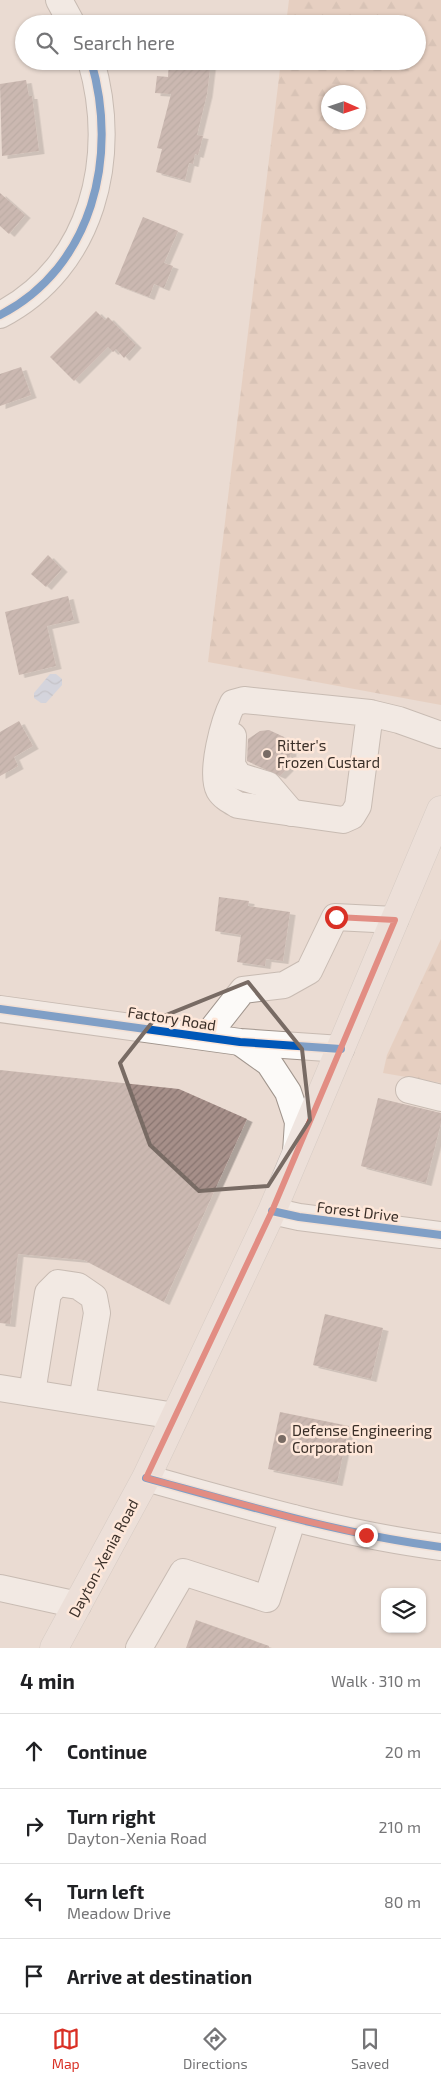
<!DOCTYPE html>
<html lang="en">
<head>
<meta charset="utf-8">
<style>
	:root { --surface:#fff; --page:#f6f6f6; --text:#202124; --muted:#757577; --line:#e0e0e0; --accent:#d93025 }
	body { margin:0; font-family:"Exo 2",sans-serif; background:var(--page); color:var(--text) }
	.controls { position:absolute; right:15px; bottom:15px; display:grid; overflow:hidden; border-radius:10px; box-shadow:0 1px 4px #0004 }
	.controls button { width:45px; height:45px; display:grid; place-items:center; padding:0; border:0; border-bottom:1px solid var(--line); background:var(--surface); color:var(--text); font:25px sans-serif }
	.compass { position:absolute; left:321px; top:85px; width:45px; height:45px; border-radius:50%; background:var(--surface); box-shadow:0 1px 4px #0004; rotate:93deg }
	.stop { position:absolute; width:15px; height:15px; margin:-11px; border:4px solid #d93025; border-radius:50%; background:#fff }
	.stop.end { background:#d93025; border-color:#fff; box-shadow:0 1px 5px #0008 }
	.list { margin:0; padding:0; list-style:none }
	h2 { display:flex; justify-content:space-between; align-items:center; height:65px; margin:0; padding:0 20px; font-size:21px }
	h2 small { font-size:16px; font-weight:400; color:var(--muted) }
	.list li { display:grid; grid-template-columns:32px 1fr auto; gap:15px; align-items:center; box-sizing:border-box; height:75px; padding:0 20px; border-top:1px solid var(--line) }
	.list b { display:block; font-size:19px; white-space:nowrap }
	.list p { margin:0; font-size:16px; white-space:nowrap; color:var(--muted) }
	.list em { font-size:16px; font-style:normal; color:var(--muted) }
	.icon { flex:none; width:28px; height:28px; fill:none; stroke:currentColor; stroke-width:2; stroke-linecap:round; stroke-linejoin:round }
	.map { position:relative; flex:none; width:441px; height:1648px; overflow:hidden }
	.search { position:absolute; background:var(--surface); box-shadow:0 1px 4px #0004; left:15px; right:15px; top:15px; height:55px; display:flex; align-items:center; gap:12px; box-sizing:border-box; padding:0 18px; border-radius:28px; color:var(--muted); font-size:19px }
	.sheet { height:365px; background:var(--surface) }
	nav { display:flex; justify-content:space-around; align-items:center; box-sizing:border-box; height:70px; border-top:1px solid var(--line); background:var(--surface); font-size:14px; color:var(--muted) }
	nav a { display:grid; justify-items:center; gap:2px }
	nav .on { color:var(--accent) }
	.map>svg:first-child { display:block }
</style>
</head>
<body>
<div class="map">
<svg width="441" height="1648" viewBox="0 0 441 1648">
	<defs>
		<pattern id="forest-firs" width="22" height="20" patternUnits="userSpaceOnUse" patternTransform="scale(1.25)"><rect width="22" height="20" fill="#e3c2ad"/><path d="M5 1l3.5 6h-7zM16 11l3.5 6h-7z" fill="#c4a795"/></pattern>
		<pattern id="water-waves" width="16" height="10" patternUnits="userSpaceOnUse" patternTransform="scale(1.25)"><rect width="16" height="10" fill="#bbcce8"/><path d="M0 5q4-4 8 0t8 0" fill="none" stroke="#99a6bc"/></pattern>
		<pattern id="building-hatch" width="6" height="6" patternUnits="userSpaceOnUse" patternTransform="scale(1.25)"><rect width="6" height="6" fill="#a68f89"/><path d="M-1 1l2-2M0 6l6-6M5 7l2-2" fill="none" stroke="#887570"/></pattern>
		<filter id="shadow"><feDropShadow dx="5.5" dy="3" stdDeviation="0" flood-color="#0004"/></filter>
	</defs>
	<rect width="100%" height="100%" fill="#eadbd2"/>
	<g fill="url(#forest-firs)" fill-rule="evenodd">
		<path d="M289,0H441V705L208,662L281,61H417V24H286ZM328,92H358V122H328Z"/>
		<polygon points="441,939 441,1083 383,1073 387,1055"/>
	</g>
	<polygon fill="url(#water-waves)" points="50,674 56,674 62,679 62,685 46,703 41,703 34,698 34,693"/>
	<g fill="url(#building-hatch)" filter="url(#shadow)">
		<polygon points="169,61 211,61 207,94 197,135 203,136 198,155 195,154 193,164 189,163 185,180 156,172 162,149 157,148 171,94 155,93 157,76 168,77"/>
		<polygon points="26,80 29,96 32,96 39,151 2,156 0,84"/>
		<polygon points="0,193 25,215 9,234 0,226"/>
		<polygon points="143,217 178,231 164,263 173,266 164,288 154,284 149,297 115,284"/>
		<polygon points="96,311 105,320 108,317 136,345 124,358 116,349 113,352 108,347 74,381 50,357"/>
		<polygon points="21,367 31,395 0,406 0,374"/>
		<polygon points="48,555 62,569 46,587 31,574"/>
		<polygon points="68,596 74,620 47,626 56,666 19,675 5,612"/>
		<polygon points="19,721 33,746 14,757 18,766 0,776 0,732"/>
		<polygon points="269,730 284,737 291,752 288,768 280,776 247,761 248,739 260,731"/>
		<polygon points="219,897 249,901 248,906 290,912 283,961 266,959 265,966 237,962 241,935 215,931"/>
		<polygon points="0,1070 179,1089 247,1119 164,1302 84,1260 18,1254 10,1324 0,1323"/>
		<polygon points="378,1098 441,1113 441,1123 426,1183 361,1166"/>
		<polygon points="325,1314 383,1328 371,1379 313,1365"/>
		<polygon points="280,1412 349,1426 337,1483 268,1469"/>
		<polygon points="196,1620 269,1646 269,1648 186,1648"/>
	</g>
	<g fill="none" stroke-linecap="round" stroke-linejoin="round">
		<defs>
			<g id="minor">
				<polyline points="59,0 72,24"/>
				<path d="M0,315C93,267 119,156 91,61"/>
				<path d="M370,713L358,806L352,816L343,820L238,805C231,801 223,797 219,790C210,772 224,720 233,703L244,700L370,713L399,720L441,735"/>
				<polyline points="233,736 232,765 239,776 268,785 292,813"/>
				<polyline points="0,1009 240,1042 341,1049"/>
				<polyline points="206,1037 243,990 284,985 309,971 335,917 395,920"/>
				<polyline points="241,1043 269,1063 288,1092 298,1122 296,1152"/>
				<polyline points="409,1090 441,1098"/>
				<polyline points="272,1211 299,1217 441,1235"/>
				<polyline points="0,1388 175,1416"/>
				<polyline points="32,1393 48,1293 58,1283 78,1286 94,1297 97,1313 82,1401"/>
				<path d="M146,1478C244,1505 340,1534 441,1547"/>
				<polyline points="0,1588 78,1605"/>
				<polyline points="139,1648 183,1572 267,1599 293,1518"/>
			</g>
			<polyline id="major" points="54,1648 146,1478 272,1211 441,810"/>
		</defs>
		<use href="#minor" stroke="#a0958d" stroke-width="28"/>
		<use href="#major" stroke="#c1b9b4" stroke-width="29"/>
		<use href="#minor" stroke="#fcfaf8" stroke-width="26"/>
		<use href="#major" stroke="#efe5e0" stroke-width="28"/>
		<defs>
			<g id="cycleway">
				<path d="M0,315C93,267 119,156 91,61"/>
				<polyline points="0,1009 240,1042 341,1049"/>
				<polyline points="272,1211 299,1217 441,1235"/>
				<path d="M146,1478C244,1505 340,1534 441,1547"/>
			</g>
		</defs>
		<use href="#cycleway" stroke="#fee7d9" stroke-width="11"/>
		<use href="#cycleway" stroke="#0057b8" stroke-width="8"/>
	</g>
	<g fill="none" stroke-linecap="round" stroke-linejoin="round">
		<polyline stroke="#d93025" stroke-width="6" points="336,917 395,920 272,1211 146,1478 293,1518 366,1535"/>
	</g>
	<path d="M0 0H441V1648H0ZM248,982L302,1049L310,1120L268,1186L199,1191L150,1145L120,1063L154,1020Z" fill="#eadbd2" fill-opacity=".55" fill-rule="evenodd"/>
	<path fill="none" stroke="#786b64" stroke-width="4" stroke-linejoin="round" d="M248,982L302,1049L310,1120L268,1186L199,1191L150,1145L120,1063L154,1020Z"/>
	<g fill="#786b64" stroke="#fee7d9" stroke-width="2">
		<circle cx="267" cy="754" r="5"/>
		<circle cx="282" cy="1439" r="5"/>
	</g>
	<g text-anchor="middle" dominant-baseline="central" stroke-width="5" stroke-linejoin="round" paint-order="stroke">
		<g font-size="15" fill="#3a2f28" stroke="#fee7d9" text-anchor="start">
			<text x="277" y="745">Ritter's<tspan x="277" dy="17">Frozen Custard</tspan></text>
			<text x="292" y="1430">Defense Engineering<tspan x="292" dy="17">Corporation</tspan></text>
		</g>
		<g font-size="15" fill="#3a2f28" stroke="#fee7d9">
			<text transform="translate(172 1018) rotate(9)">Factory Road</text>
			<text transform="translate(358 1211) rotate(7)">Forest Drive</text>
			<text transform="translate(103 1558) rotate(-62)">Dayton-Xenia Road</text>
		</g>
	</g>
</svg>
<div class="controls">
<button><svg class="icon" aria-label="layers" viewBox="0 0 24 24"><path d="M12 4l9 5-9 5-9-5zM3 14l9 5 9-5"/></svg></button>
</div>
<svg class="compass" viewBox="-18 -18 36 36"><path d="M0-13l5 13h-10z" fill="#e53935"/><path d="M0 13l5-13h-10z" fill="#757577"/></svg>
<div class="stop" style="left:336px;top:917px"></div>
<div class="stop end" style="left:366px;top:1535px"></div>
<div class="search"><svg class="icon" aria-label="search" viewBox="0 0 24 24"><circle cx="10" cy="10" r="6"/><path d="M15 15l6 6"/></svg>Search here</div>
</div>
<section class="sheet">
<h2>4 min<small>Walk · 310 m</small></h2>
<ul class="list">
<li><svg class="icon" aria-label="ahead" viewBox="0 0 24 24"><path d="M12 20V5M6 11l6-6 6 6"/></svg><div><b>Continue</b></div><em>20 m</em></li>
<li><svg class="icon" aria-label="right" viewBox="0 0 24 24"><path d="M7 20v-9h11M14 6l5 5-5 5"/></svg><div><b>Turn right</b><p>Dayton-Xenia Road</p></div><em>210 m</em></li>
<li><svg class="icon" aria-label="left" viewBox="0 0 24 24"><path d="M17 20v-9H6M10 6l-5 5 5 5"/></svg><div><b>Turn left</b><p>Meadow Drive</p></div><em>80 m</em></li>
<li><svg class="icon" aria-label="arrive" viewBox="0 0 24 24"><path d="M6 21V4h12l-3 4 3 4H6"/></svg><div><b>Arrive at destination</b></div></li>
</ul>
</section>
<nav>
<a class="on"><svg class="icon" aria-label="map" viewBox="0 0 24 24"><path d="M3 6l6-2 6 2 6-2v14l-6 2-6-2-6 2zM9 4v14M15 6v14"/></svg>Map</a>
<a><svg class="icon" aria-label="directions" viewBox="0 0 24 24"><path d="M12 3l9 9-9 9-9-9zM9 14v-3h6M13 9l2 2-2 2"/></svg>Directions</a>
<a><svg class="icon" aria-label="saved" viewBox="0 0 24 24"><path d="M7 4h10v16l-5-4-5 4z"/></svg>Saved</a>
</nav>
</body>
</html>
